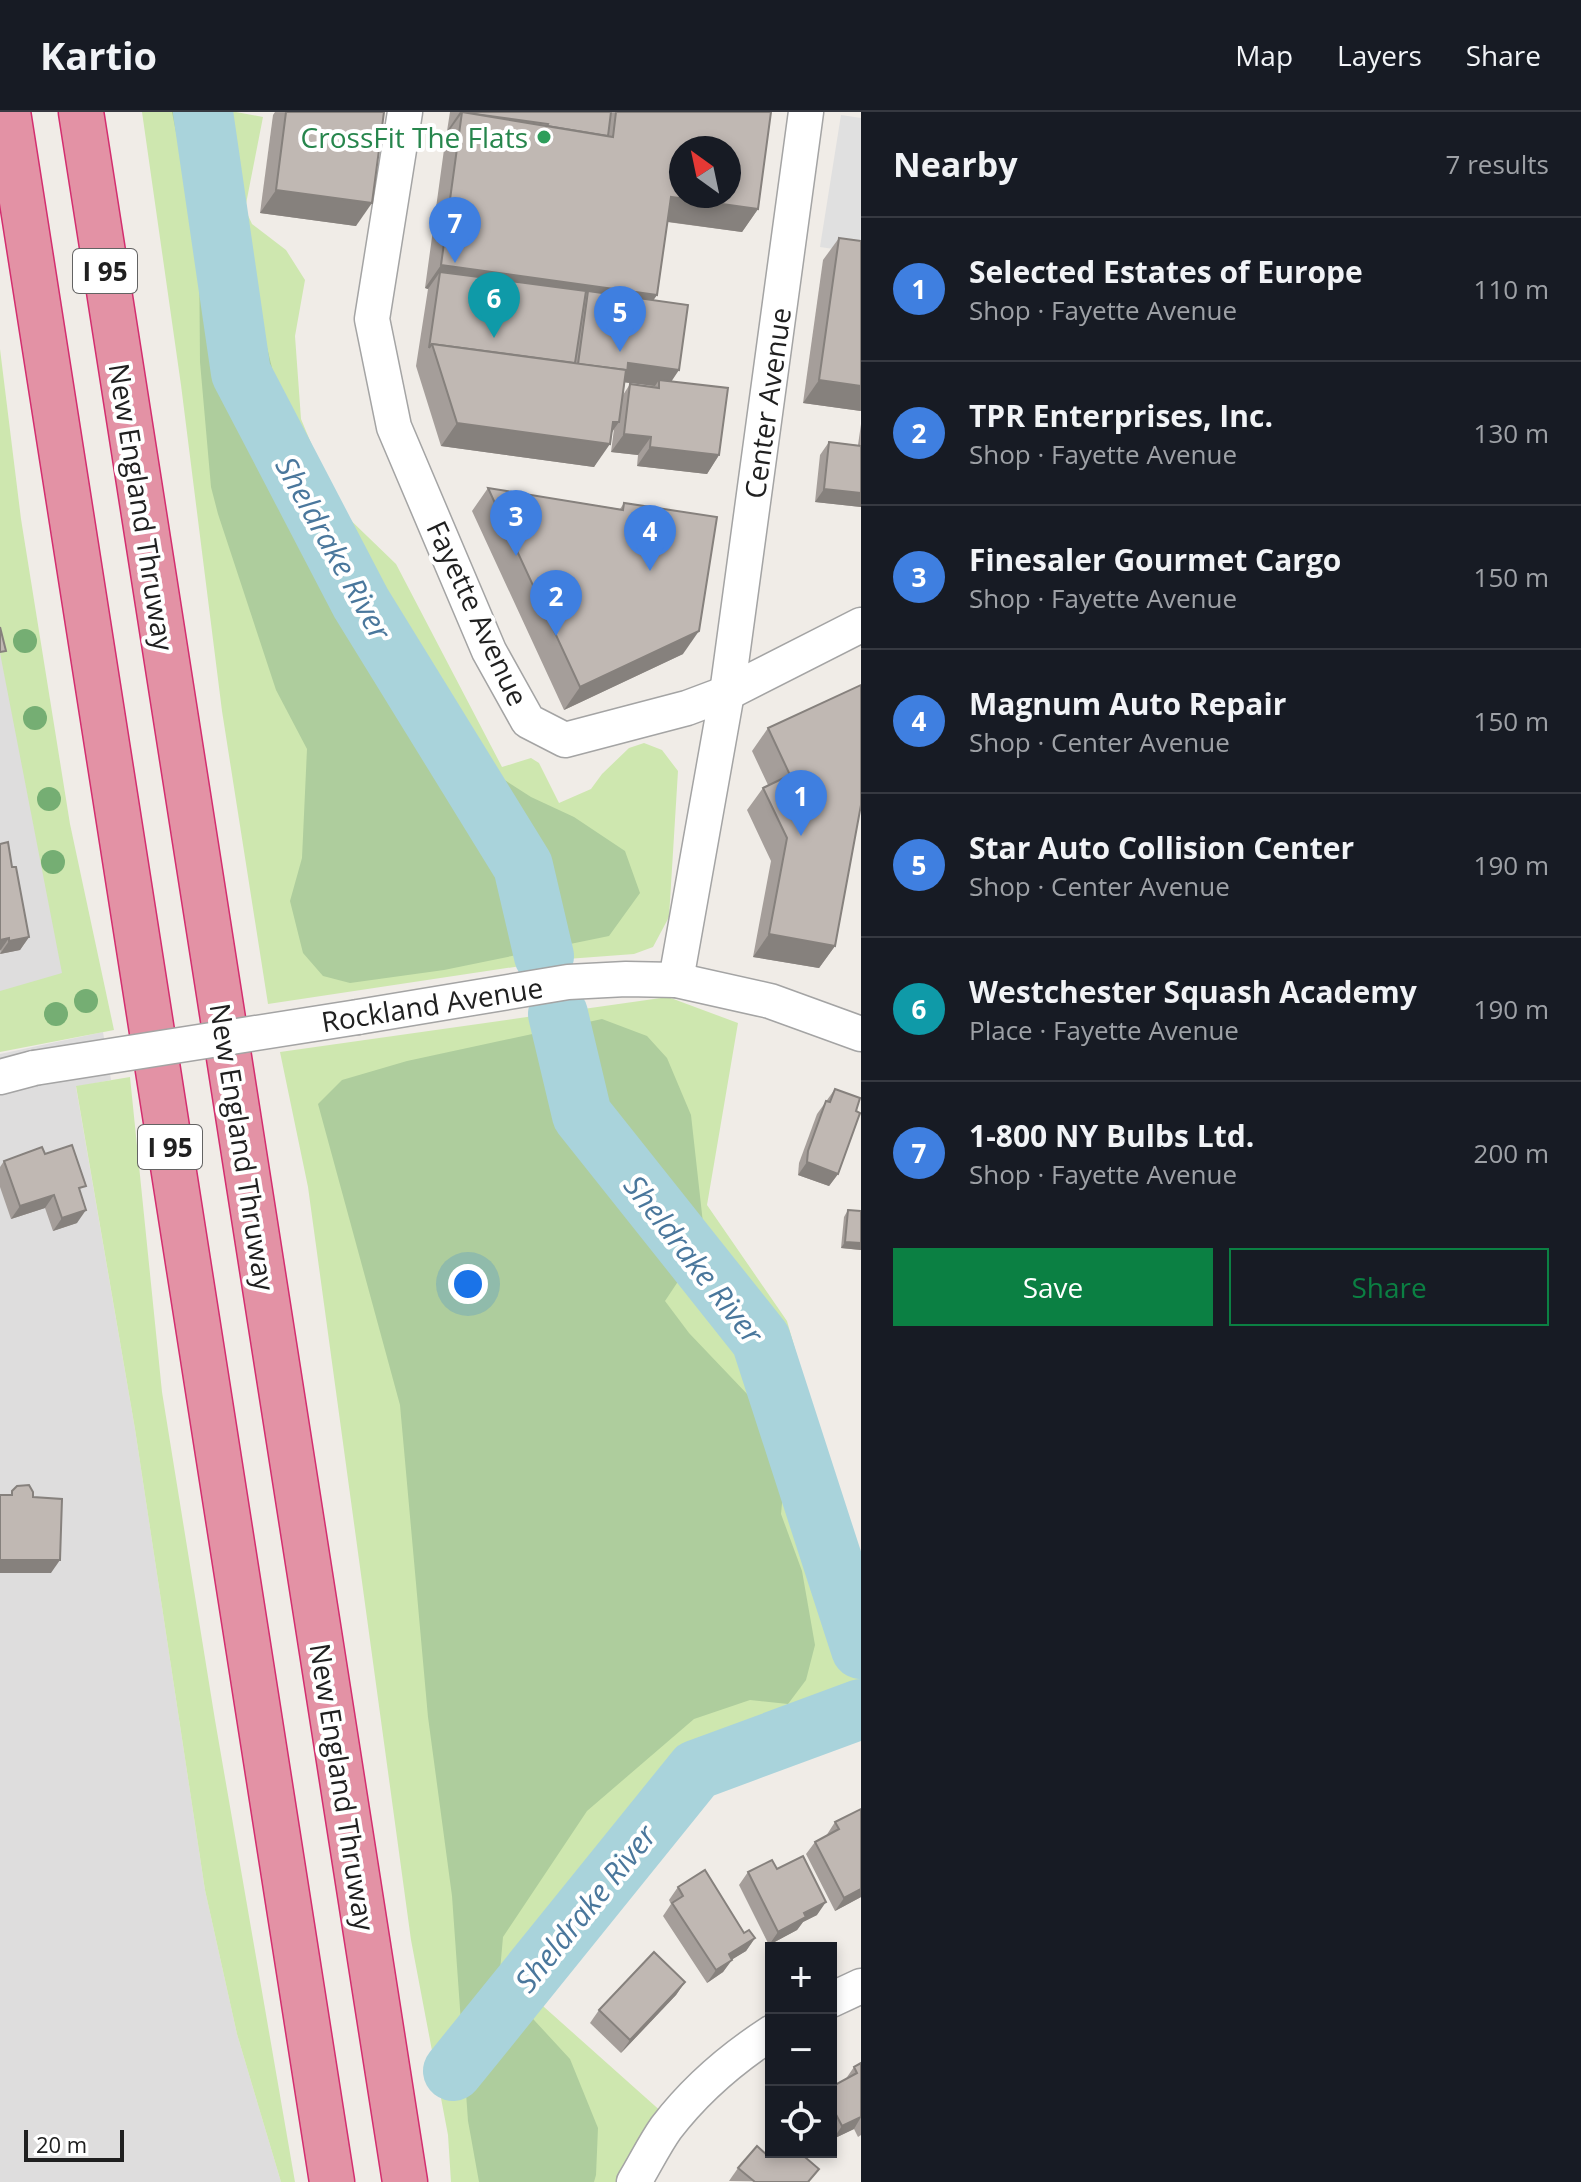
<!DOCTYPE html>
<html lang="en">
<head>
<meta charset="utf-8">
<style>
	:root { --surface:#171b24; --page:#242831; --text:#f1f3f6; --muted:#9ea1a6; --line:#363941; --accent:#0b8043 }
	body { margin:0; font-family:"Open Sans",sans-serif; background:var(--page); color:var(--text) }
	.controls { position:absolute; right:24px; bottom:24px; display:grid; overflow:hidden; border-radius:0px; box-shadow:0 4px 12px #0003 }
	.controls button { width:72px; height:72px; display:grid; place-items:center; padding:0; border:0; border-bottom:2px solid var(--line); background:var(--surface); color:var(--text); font:40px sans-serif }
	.compass { position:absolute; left:669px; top:24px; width:72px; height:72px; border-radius:50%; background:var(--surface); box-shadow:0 4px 12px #0003; rotate:327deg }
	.scale { position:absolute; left:24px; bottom:20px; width:100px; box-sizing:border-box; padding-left:8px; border:4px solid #202020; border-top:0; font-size:22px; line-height:28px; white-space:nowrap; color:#202020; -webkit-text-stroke:6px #fff; paint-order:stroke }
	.you { position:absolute; left:468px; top:1172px; width:28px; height:28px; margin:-20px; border:6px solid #fff; border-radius:50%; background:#1a73e8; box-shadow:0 0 0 12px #1a73e833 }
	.badge { display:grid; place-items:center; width:52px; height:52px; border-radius:50%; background:var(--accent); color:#fff; font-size:26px; font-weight:700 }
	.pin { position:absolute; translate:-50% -66px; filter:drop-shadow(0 2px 4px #0008) }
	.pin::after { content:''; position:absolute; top:42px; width:28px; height:24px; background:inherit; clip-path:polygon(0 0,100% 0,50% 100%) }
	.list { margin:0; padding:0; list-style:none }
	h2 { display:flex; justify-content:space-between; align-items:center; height:104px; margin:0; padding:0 32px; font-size:34px }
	h2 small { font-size:26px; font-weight:400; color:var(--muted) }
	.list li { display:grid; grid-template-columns:52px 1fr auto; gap:24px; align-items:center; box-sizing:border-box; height:144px; padding:0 32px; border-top:2px solid var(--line) }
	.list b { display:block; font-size:30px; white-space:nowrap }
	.list p { margin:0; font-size:26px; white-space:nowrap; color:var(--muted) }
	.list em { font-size:26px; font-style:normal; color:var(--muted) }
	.actions { display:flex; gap:16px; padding:24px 32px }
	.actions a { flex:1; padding:18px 0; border:2px solid var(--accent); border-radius:0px; text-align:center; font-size:28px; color:var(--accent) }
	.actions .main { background:var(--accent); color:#fff }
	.icon { flex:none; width:44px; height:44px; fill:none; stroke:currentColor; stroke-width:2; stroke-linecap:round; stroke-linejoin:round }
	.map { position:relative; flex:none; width:861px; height:2070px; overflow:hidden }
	header { display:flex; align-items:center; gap:48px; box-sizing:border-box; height:112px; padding:0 40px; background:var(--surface); border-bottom:2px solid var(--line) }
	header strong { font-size:38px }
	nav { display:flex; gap:44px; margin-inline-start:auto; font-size:28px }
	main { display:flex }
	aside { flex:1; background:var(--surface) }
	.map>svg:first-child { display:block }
</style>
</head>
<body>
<header>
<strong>Kartio</strong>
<nav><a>Map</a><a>Layers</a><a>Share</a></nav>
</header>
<main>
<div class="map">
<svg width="861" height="2070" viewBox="0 0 861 2070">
	<rect width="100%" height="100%" fill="#f0ece7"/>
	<g fill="#dedddd">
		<polygon points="0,414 87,912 0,938"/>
		<polygon points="103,920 111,968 76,975 135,1317 205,1778 237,1922 281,2070 0,2070 0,942"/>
	</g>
	<g fill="#cee7af">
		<polygon points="142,0 236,0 263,5 245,97 252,112 286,138 305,168 295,224 301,307 338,396 396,452 502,655 531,646 539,651 559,691 591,677 602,662 629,636 644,631 662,638 678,659 669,805 653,835 634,842 567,847 268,892 222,599 181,273"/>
		<polygon points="0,237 21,407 70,712 114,918 0,940 0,879 62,861 0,541"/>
		<polygon points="668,885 738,911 707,1093 787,1209 861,1468 861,1621 684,1693 688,1705 525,1878 664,2002 617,2070 451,2070 448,2023 411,1828 308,1075 280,940"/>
		<polygon points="130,965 162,1280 215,1608 295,2070 281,2070 237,1922 205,1778 135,1317 76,974"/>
	</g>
	<g fill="#aecd9d">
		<polygon points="172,0 221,0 236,108 272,256 296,346 329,407 365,451 452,601 486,656 531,685 574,705 625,739 640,781 609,824 444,858 350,871 323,864 303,841 290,789 302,746 307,637 276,578 218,402 211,375 200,250 199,135"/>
		<polygon points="602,907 647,924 667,946 691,1003 705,1129 665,1189 689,1221 767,1303 786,1348 781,1402 802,1459 815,1533 806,1568 788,1592 750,1588 694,1607 587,1699 503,1825 499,1870 570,1947 598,2016 596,2063 594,2070 479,2070 468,2009 452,1784 428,1605 400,1293 318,992 342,968 407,949"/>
	</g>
	<polygon fill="#e0e0e0" points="841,3 861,6 861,141 820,135"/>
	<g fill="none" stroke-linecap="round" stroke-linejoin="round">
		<g stroke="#a9d3db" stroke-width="60">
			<polyline points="203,0 241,261 361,491 523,754 544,844"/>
			<polyline points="558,902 582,1003 761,1228 861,1537"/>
			<polyline points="453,1959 696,1658 861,1597"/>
		</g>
		<defs>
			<g id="minor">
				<polyline points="405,0 372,207 394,315 489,539 528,609 565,628 687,596 727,581 861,513"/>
				<polyline points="676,868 727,581 806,0"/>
				<polyline points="358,905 568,870 626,867 676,868 770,889 861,922"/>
				<polyline points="0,965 34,956"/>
				<polyline points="831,1888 861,1874"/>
				<path d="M634,2070C645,2052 654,2033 666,2016C695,1978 731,1947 771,1921"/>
			</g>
			<g id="highway">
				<polyline points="8,0 332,2070"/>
				<polyline points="81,0 405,2070"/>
			</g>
		</defs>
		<use href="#minor" stroke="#a4a4a4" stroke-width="37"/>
		<use href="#highway" stroke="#d32e6f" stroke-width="47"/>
		<use href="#minor" stroke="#fff" stroke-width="34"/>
		<use href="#highway" stroke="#e392a5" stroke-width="44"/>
		<defs>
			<polyline id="minor-bridge" points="34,956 358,905"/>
		</defs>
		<use href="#minor-bridge" stroke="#a4a4a4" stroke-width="37" stroke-linecap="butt"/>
		<use href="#minor-bridge" stroke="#fff" stroke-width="34"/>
	</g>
	<g fill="#75ae73">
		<circle cx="25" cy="529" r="12"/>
		<circle cx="35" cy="606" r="12"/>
		<circle cx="49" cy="687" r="12"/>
		<circle cx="53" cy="750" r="12"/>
		<circle cx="86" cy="889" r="12"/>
		<circle cx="56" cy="902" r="12"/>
	</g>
	<g fill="#a59e9a" fill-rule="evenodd">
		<polygon points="275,0 384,0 356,114 260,101 273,3"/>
		<path d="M450,0H771L758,97L742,120L667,110L657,183L653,188L671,269L719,343L707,362L637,354L638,343L611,340L614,317L594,355L441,334L416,254L428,177L425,176L446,23L449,19H447ZM625,270L655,274L630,272L623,283Z"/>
		<polygon points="839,126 861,299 803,291 823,148"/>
		<polygon points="861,312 861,395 815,390 820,343 829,330 858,333"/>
		<polygon points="488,376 620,397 624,391 683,542 564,598 472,399"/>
		<polygon points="861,573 835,834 819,856 753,845 771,749 747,698 763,676 768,673 752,639 768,616"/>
		<polygon points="12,755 29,825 20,838 0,842"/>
		<polygon points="835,977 856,999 838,1062 829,1074 798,1063 799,1051 817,1002"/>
		<polygon points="45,1042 80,1081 77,1111 53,1119 45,1096 11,1107 0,1075 0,1055 4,1049"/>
		<polygon points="848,1098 861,1099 861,1138 841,1136 844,1105"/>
		<polygon points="861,1697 861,1785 835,1799 806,1742 815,1730 826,1724 835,1710"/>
		<polygon points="777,1757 817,1803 803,1810 797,1818 769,1833 739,1773 748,1760"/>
		<polygon points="678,1775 744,1821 755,1826 746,1839 732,1847 723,1860 707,1871 663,1804 671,1792 669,1788"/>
		<polygon points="685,1870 676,1883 621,1941 590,1911 599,1898"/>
		<polygon points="861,1951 861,2023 858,2025 854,2017 833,2027 831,2023 831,1975 845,1968 854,1955"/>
		<polygon points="767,2043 810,2070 729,2069 738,2056"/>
	</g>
	<g fill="#86817d">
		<polygon points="460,0 462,1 449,19 447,19"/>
		<polygon points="276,78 372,91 356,114 260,101"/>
		<polygon points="671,85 758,97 742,120 655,108"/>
		<polygon points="441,153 657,183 641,206 588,179 576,197 440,160 428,177 425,176"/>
		<polygon points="628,251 679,258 667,276 659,268 655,274 621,270"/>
		<polygon points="819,268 861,274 861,299 803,291"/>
		<polygon points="613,310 619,310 604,331 610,332 594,355 441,334 457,311"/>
		<polygon points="624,322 651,325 638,343 611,340"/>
		<polygon points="650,335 719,343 707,362 637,354"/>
		<polygon points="824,377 861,381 861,395 815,390"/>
		<polygon points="699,519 683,542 564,598 580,575"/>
		<polygon points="769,822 835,834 819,856 753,845"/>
		<polygon points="29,825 20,838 0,842 9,829"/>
		<polygon points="9,826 0,839 0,828"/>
		<polygon points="807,1050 838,1062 829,1074 798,1063"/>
		<polygon points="54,1083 45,1096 11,1107 20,1094"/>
		<polygon points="86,1098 77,1111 53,1119 62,1106"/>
		<polygon points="845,1130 861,1131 861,1138 841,1136"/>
		<polygon points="0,1448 60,1448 51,1461 0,1461"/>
		<polygon points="861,1777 861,1785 835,1799 844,1786"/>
		<polygon points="826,1790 817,1803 803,1810 797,1818 769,1833 778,1820 804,1801"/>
		<polygon points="755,1826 746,1839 720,1855 729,1842"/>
		<polygon points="732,1848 723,1860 707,1871 716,1858"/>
		<polygon points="685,1870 676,1883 621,1941 630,1928"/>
		<polygon points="861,2005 854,2017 833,2027 842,2014"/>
	</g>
	<g fill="#c0b8b3" stroke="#86817d" stroke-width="2" fill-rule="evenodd">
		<polygon points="286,0 384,0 372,91 276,78"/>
		<polygon points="460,0 611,0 608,24 547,14 548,12"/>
		<path d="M462,0L613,25L616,0H771L758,97L671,85L657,183L441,153ZM681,36H729V84H681Z"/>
		<polygon points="839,126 861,129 861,274 819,268"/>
		<polygon points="440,160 586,179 575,251 432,232 429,236"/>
		<polygon points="588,179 688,193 679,258 628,251 627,262 626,261 626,258 578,252"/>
		<polygon points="432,232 626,258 619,310 613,310 610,332 457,311"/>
		<polygon points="659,268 728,276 719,343 650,335 651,325 624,322 630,272 659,276"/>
		<polygon points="829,330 861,334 861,381 824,377"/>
		<polygon points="488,376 623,398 624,391 717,405 699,519 580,575"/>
		<polygon points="0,515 6,539 0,540"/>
		<polygon points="861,573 861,693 835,834 769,822 787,726 763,676 790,663 768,616"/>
		<polygon points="8,730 12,755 16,755 29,825 9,829 9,826 0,828 0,732"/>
		<polygon points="835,977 860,986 856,999 860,1001 838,1062 807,1050 808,1039 826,989 830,990"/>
		<polygon points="72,1033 86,1074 79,1076 86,1098 62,1106 54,1083 20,1094 4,1049 42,1035 45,1042"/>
		<polygon points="848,1098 861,1099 861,1131 845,1130"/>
		<polygon points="29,1373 33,1380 33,1385 62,1387 60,1448 0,1448 0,1383 12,1383 12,1379 17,1374"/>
		<polygon points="861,1697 861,1777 844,1786 815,1730 839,1717 835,1710"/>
		<polygon points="803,1744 826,1790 804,1801 806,1805 778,1820 748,1760 772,1748 777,1757"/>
		<polygon points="705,1758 744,1821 749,1818 755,1826 729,1842 732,1848 716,1858 672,1791 683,1784 678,1775"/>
		<polygon points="654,1840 685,1870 630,1928 599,1898"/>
		<polygon points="861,1951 861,2005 842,2014 831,1993 831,1975 857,1961 854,1955"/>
		<polygon points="757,2034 767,2043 771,2039 771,2040 799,2040 819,2057 808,2070 755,2070 738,2056"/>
	</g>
	<circle fill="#2e9e5b" stroke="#fff" stroke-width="3" cx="544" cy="25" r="8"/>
	<g text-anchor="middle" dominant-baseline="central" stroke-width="8" stroke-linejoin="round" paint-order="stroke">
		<g fill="#fff" stroke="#636363" stroke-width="2">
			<rect x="73" y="137" width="64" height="44" rx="6"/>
			<rect x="138" y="1013" width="64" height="44" rx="6"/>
		</g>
		<g font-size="26" font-weight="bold" fill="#202020">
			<text x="105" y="159">I 95</text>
			<text x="170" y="1035">I 95</text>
		</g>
		<g font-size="28" fill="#27864d" stroke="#fff" text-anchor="end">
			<text x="528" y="25">CrossFit The Flats</text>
		</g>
		<g font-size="28" fill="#202020" stroke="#fff">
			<text transform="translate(767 291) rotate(-82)">Center Avenue</text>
			<text transform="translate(142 395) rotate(81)">New England Thruway</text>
			<text transform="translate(478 501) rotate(65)">Fayette Avenue</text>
			<text transform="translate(432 892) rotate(-9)">Rockland Avenue</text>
			<text transform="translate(243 1035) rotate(81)">New England Thruway</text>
			<text transform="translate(343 1675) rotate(81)">New England Thruway</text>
		</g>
		<g font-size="30" font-style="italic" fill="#4a779c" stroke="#fff">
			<text transform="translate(334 436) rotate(61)">Sheldrake River</text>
			<text transform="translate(694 1147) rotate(52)">Sheldrake River</text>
			<text transform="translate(585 1796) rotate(-51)">Sheldrake River</text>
		</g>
	</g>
</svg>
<div class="controls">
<button>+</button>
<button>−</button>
<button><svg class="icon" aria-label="locate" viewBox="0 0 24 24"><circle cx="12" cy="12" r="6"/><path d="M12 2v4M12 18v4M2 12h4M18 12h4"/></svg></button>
</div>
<svg class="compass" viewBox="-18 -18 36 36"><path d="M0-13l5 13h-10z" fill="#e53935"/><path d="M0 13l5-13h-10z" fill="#9ea1a6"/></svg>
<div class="scale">20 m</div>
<div class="you"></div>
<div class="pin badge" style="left:801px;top:724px;background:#3f7fe0">1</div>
<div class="pin badge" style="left:556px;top:524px;background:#3f7fe0">2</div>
<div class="pin badge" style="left:516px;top:444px;background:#3f7fe0">3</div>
<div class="pin badge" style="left:650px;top:459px;background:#3f7fe0">4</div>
<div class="pin badge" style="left:620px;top:240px;background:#3f7fe0">5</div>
<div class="pin badge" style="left:494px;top:226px;background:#0f9aa8">6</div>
<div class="pin badge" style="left:455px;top:151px;background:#3f7fe0">7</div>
</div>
<aside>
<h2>Nearby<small>7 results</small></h2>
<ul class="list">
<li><span class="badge" style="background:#3f7fe0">1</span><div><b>Selected Estates of Europe</b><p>Shop · Fayette Avenue</p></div><em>110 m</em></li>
<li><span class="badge" style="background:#3f7fe0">2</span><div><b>TPR Enterprises, Inc.</b><p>Shop · Fayette Avenue</p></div><em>130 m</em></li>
<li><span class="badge" style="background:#3f7fe0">3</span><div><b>Finesaler Gourmet Cargo</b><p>Shop · Fayette Avenue</p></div><em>150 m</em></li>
<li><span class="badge" style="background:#3f7fe0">4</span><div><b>Magnum Auto Repair</b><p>Shop · Center Avenue</p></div><em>150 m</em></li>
<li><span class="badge" style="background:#3f7fe0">5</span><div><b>Star Auto Collision Center</b><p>Shop · Center Avenue</p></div><em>190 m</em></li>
<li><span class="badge" style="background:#0f9aa8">6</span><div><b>Westchester Squash Academy</b><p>Place · Fayette Avenue</p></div><em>190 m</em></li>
<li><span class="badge" style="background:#3f7fe0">7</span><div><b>1-800 NY Bulbs Ltd.</b><p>Shop · Fayette Avenue</p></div><em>200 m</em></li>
</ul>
<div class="actions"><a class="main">Save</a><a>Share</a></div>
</aside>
</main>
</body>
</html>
